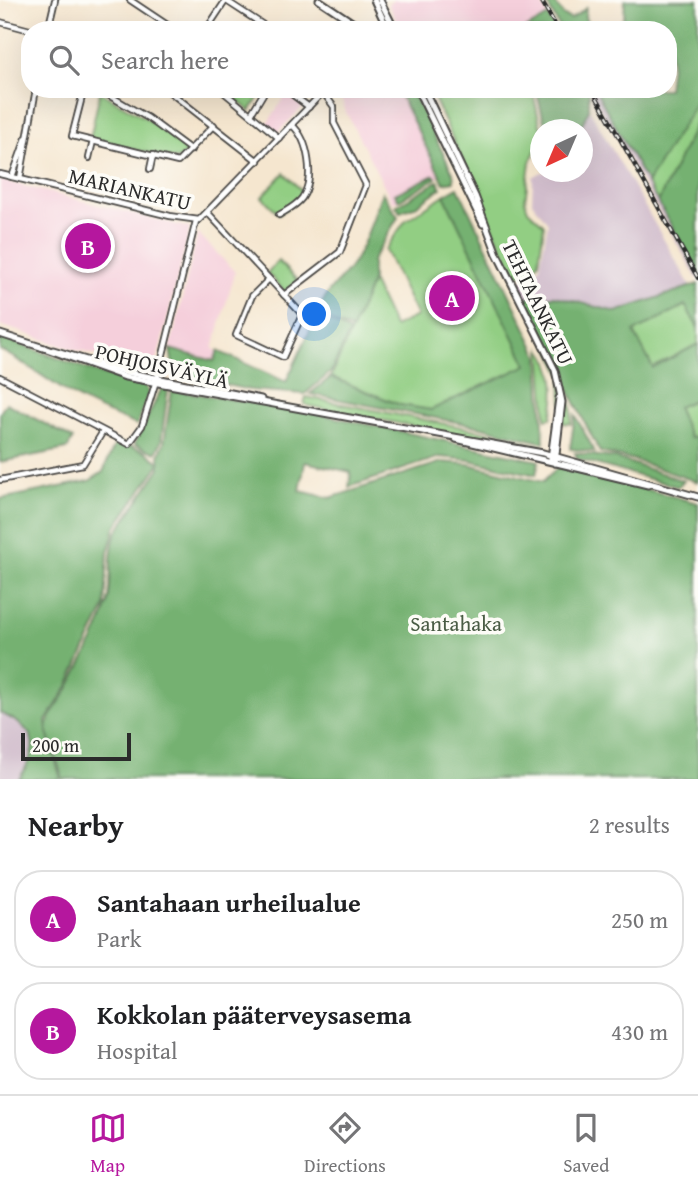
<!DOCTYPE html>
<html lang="en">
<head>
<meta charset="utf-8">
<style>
	:root { --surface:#fff; --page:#f6f6f6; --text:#202124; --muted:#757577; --line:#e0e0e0; --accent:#b5179e }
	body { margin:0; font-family:"Gentium Book Plus",serif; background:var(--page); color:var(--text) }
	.compass { position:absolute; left:530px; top:119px; width:63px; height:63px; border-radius:50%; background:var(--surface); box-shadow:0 7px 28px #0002; rotate:224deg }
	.scale { position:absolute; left:21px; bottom:18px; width:110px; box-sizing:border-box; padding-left:7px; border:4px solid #2b2b2b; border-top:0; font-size:19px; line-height:24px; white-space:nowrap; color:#2b2b2b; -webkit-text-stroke:5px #fdfcf7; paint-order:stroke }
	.you { position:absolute; left:315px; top:315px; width:24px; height:24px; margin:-18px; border:5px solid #fff; border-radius:50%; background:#1a73e8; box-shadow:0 0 0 10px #1a73e833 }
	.badge { display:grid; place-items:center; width:46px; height:46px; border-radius:50%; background:var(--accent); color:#fff; font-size:23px; font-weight:700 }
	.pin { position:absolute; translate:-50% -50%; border:4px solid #fff; box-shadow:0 2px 7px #0006 }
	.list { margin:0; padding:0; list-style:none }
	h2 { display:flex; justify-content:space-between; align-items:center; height:91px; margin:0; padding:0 28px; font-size:30px }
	h2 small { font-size:23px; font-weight:400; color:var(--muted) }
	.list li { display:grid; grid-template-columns:46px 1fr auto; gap:21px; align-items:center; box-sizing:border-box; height:98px; margin:0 14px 14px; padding:0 14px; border:2px solid var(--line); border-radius:28px }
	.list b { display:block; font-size:26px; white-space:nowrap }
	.list p { margin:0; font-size:23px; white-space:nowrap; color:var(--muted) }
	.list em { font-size:23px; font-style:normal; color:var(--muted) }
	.icon { flex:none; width:38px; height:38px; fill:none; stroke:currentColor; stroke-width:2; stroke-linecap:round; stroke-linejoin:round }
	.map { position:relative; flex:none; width:698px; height:779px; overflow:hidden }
	.search { position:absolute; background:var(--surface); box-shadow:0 7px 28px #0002; left:21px; right:21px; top:21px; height:77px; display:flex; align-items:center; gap:18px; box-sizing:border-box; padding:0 24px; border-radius:28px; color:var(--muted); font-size:26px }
	.sheet { height:315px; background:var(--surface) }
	nav { display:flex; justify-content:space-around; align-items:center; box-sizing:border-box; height:98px; border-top:2px solid var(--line); background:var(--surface); font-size:19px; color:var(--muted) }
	nav a { display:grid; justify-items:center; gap:4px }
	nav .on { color:var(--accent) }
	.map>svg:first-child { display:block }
</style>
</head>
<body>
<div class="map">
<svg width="698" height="779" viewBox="0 0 698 779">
	<rect width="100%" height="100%" fill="#fdfcf7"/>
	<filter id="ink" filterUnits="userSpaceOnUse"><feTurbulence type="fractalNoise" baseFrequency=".0143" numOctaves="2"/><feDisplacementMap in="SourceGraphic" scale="14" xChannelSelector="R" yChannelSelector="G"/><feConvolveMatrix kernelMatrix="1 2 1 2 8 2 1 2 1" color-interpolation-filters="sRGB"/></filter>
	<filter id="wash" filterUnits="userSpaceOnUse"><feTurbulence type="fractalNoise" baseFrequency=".00686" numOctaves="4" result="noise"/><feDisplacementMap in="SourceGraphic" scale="28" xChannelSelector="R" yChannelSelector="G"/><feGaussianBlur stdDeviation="1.57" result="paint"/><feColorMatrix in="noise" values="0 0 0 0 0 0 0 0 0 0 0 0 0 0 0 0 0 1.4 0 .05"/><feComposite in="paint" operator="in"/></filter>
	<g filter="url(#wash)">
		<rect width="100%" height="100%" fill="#f5e6cf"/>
		<g fill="#f5cfdb">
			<polygon points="394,0 539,0 548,16 524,30 401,30 388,4"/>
			<polygon points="338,89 397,89 440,176 393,203 346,112"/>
			<polygon points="287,94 303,107 277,133 266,125"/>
			<polygon points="0,180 190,228 155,368 75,350 0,325"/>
			<polygon points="198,233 235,272 213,349 218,351 215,361 170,349"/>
		</g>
		<g fill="#d1bdcc">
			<polygon points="589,89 594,89 698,273 698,280"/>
			<polygon points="589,109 691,287 616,312 555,296 525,298 517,282 536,272 540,266 548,223 532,202 533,177 542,172 582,172 580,129"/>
			<polygon points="0,713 20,722 31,733 33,754 19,779 0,779"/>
		</g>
		<g fill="#92ce83" stroke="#5e7c57" stroke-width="2">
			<polygon points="223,89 264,89 250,111"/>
			<polygon points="430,89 532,89 541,129 540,141 530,162 525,201 528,210 544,225 539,261 533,271 515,276"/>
			<polygon points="100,92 149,120 188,150 179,159 174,159 90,139"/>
			<polygon points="698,100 698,120 658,202 647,183"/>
			<polygon points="284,173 303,192 297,201 279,214 262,197"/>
			<polygon points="444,195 528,365 431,410 400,405 331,377 372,281 394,327 417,316 385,250 405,221"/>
			<polygon points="278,261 298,281 285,292 267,273"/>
			<polygon points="686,305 698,328 698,344 652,368 633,332"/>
			<path d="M541,349C557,369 557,394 551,418L546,419Z"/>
			<polygon points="561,380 572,408 571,424 563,423"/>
			<polygon points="306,397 482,431 543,447 542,451 309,406 304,404"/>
			<polygon points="698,398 698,436 690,438 677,407"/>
		</g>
		<g fill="#75b171" stroke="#506e4e" stroke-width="2">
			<polygon points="545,0 553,0 564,16 571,19 586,8 585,17 589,27 604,30 561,30"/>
			<polygon points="625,0 698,0 698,100 647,183 595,89 668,89 671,63 668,30 615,30 624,17"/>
			<polygon points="548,16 556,30 524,30"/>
			<polygon points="397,89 411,89 453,173 454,181 444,183"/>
			<polygon points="536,89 589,89 589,109 580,129 546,129"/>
			<polygon points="698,120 698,273 658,202"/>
			<polygon points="434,175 436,178 399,200 395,194"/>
			<polygon points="438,181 441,188 414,207 400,212 396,206"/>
			<polygon points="458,187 539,356 544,443 482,427 310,394 331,377 400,405 431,410 527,365 444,195"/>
			<path d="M382,192L398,217L372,261V281L352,329L336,324L319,311C328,284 344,281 356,258C368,238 374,214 382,192Z"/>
			<path d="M698,284V328L685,305L634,332L653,368L698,344V398L677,407L690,438L698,436V482L631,459L600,452C573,402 551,350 525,298L555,296L616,312Z"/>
			<polygon points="317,315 350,332 331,372 305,394 250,390 174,374 170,349 214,361 218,351 286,382"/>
			<path d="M0,337L104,375L145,385L149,393L137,425C118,417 98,410 81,400C52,385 29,364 0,350Z"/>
			<polygon points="162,388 168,390 161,442 156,453 134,444"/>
			<path d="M172,390L305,411L539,461L536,475L469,460L440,457L349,487L351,472L305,462L300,491L330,498L442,462L468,464L543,482L559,466L698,503V779H63L47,729C49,713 59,704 67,691C81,666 95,639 105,613C115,587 106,559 116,533L160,468L159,456L164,443Z"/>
			<polygon points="6,403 73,439 67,449 0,462 0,413"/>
			<polygon points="575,415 595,452 570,449"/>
			<path d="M116,442L145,451L160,463L115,528L108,552L105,607L68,686L46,721L47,733L61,779H19C41,745 37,729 0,713V499L89,481L103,472Z"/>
			<polygon points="575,453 616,458 684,481 678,487 577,459"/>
		</g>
	</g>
	<g filter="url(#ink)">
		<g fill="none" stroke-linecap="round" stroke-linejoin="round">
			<defs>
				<g id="minor">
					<polyline points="130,0 175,30"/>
					<polyline points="225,0 271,30"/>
					<polyline points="0,22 30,30"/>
					<polyline points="48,30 55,0"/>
					<polyline points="94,30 95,28"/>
					<polyline points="206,30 226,0"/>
					<polyline points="84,89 72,136 178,162 214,125"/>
					<polyline points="98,89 148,118 191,150"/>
					<polyline points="166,89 258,161"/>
					<polyline points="220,89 279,138"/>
					<polyline points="285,89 309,107"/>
					<polyline points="251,114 266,89"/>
					<polyline points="89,158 93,141"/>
					<polyline points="150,169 153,155"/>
					<polyline points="0,174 170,216 199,220 326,89"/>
					<polyline points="12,177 26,138"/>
					<polyline points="20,179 36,89"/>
					<polyline points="208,213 299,311 302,315 283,357 236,335 252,296 269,279"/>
					<path d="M279,215C287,210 296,206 302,198C315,179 309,140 292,125"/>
					<polyline points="284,295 340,252 366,185 334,123 334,107 323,92"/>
					<polyline points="0,377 129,444 142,426 155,384"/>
					<polyline points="157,379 196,221"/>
					<polyline points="0,480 83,464 102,433"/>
				</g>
				<g id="major">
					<polyline points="319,0 364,30"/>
					<polyline points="374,0 388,30"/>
					<polyline points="380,0 395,30"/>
					<polyline points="375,30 388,23"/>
					<polyline points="417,89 483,224"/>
					<polyline points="424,89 475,196 497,254 555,370 562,402 555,463"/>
					<polyline points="0,334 44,348"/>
					<polyline points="41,347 125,377 543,453 698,497"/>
					<polyline points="53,350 126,372 261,399"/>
					<polyline points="456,439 648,485"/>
					<polyline points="551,458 559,398"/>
				</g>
			</defs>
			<use href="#minor" stroke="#494744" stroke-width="8"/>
			<use href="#major" stroke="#494744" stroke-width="9"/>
			<use href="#minor" stroke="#fff" stroke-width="4.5"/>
			<use href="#major" stroke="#fff" stroke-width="5"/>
			<defs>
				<g id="rail">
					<polyline points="541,0 558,30"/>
					<polyline points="592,89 698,278"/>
				</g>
			</defs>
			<use href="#rail" stroke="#2b2b2b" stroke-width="4.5"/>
			<use href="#rail" stroke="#fdfcf7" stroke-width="2" stroke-dasharray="5" stroke-linecap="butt"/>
		</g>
	</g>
	<g text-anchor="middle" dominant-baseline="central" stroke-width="7" stroke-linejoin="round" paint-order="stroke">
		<g font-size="21" fill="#2b2b2b" stroke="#fdfcf7">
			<text transform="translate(130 189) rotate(13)">MARIANKATU</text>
			<text transform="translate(538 302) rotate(64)">TEHTAANKATU</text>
			<text transform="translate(162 366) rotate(13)">POHJOISVÄYLÄ</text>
		</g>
		<g font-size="21" fill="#4a5c45" stroke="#fdfcf7">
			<text x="456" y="623">Santahaka</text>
		</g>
	</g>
</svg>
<svg class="compass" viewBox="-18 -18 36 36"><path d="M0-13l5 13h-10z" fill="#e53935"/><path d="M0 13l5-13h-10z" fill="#757577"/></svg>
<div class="scale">200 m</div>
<div class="you"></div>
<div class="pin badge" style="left:452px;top:298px">A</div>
<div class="pin badge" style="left:88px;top:246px">B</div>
<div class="search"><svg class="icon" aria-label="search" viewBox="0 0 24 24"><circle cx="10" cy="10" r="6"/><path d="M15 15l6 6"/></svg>Search here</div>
</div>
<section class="sheet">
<h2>Nearby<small>2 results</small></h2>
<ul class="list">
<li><span class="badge">A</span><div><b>Santahaan urheilualue</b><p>Park</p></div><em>250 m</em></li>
<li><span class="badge">B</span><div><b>Kokkolan pääterveysasema</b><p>Hospital</p></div><em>430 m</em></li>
</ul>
</section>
<nav>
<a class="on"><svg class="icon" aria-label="map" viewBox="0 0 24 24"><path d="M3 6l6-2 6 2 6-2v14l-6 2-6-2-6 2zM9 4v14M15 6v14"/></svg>Map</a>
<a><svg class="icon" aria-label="directions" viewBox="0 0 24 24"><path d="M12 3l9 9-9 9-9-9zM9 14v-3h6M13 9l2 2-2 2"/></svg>Directions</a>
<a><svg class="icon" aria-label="saved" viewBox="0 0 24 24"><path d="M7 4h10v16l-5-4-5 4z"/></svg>Saved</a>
</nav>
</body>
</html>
